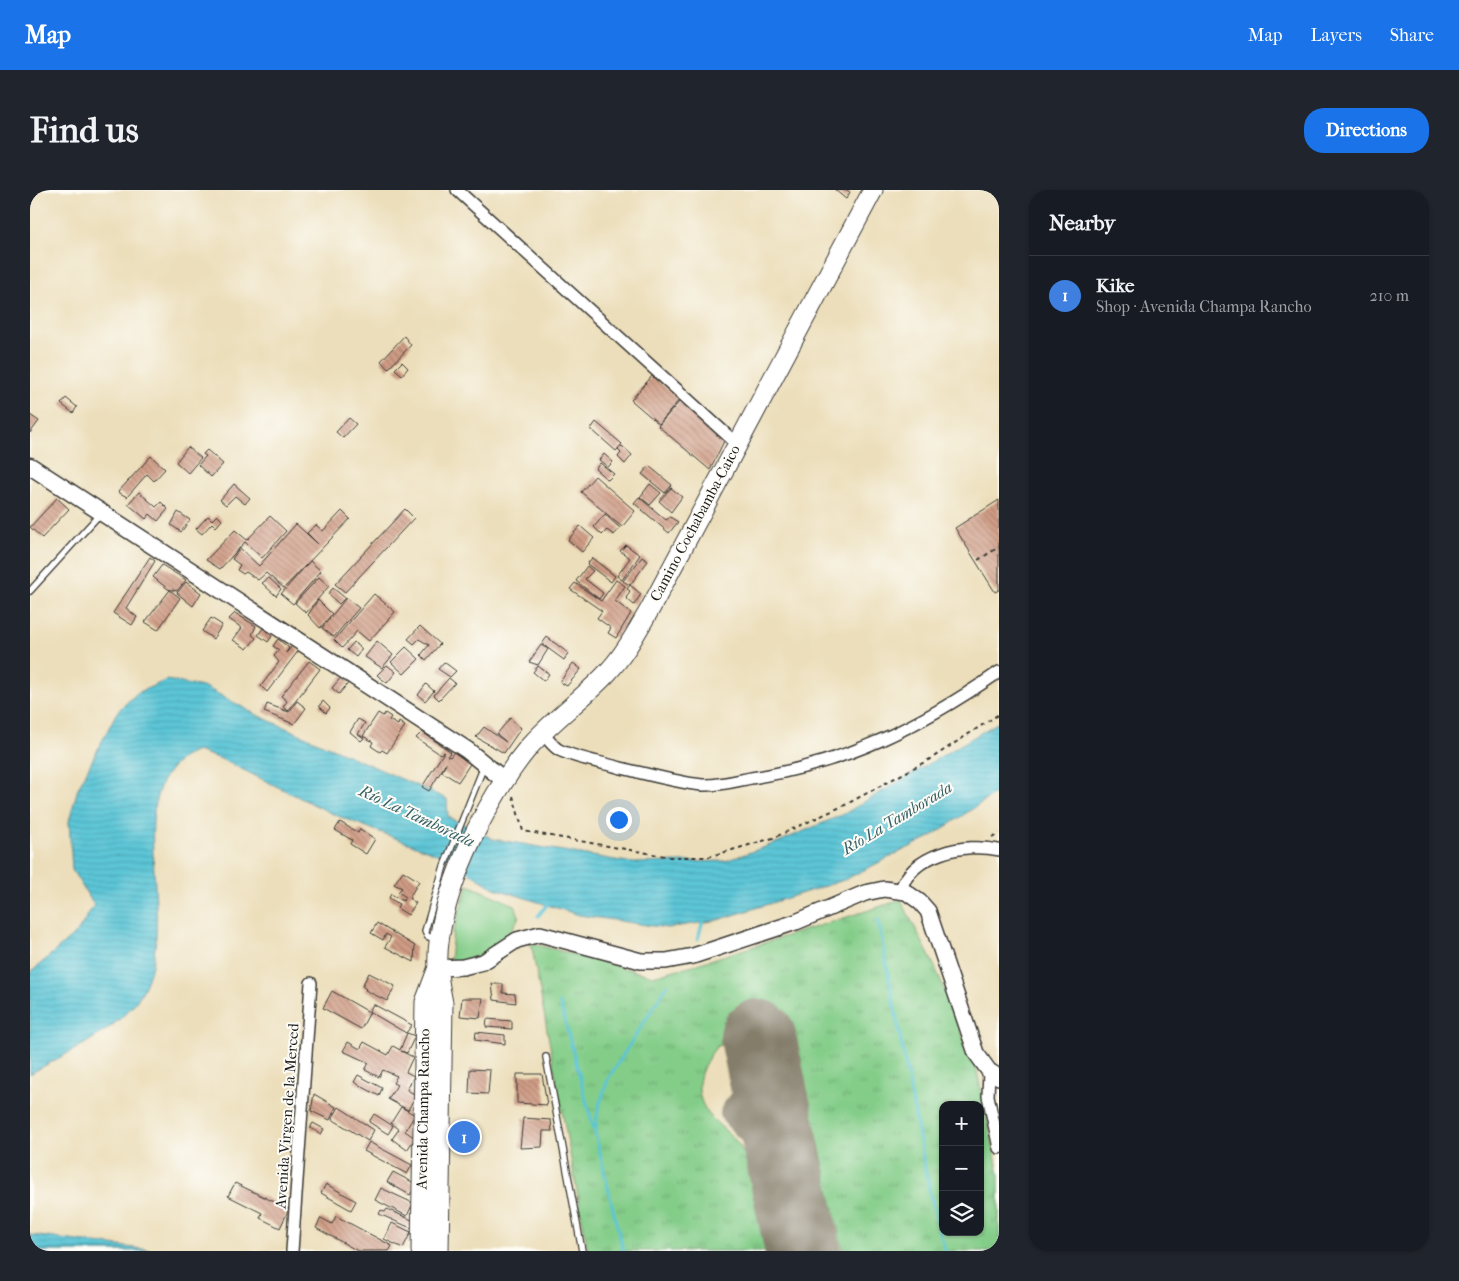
<!DOCTYPE html>
<html lang="en">
<head>
<meta charset="utf-8">
<style>
	:root { --surface:#171b24; --page:#20242c; --text:#f1f3f6; --muted:#9ea1a6; --line:#363941; --accent:#1a73e8 }
	body { margin:0; font-family:"IM FELL French Canon",serif; background:var(--page); color:var(--text) }
	.controls { position:absolute; right:15px; bottom:15px; display:grid; overflow:hidden; border-radius:10px; box-shadow:0 1px 4px #0004 }
	.controls button { width:45px; height:45px; display:grid; place-items:center; padding:0; border:0; border-bottom:1px solid var(--line); background:var(--surface); color:var(--text); font:25px sans-serif }
	.you { position:absolute; left:588px; top:629px; width:18px; height:18px; margin:-12px; border:4px solid #fff; border-radius:50%; background:#1a73e8; box-shadow:0 0 0 8px #1a73e833 }
	.badge { display:grid; place-items:center; width:32px; height:32px; border-radius:50%; background:var(--accent); color:#fff; font-size:16px; font-weight:700 }
	.pin { position:absolute; translate:-50% -50%; border:2px solid #fff; box-shadow:0 1px 5px #0006 }
	.list { margin:0; padding:0; list-style:none }
	h2 { display:flex; justify-content:space-between; align-items:center; height:65px; margin:0; padding:0 20px; font-size:21px }
	h2 small { font-size:16px; font-weight:400; color:var(--muted) }
	.list li { display:grid; grid-template-columns:32px 1fr auto; gap:15px; align-items:center; box-sizing:border-box; height:80px; padding:0 20px; border-top:1px solid var(--line) }
	.list b { display:block; font-size:19px; white-space:nowrap }
	.list p { margin:0; font-size:16px; white-space:nowrap; color:var(--muted) }
	.list em { font-size:16px; font-style:normal; color:var(--muted) }
	.icon { flex:none; width:28px; height:28px; fill:none; stroke:currentColor; stroke-width:2; stroke-linecap:round; stroke-linejoin:round }
	.map { position:relative; flex:none; width:969px; height:1061px; overflow:hidden; border-radius:20px }
	header { display:flex; align-items:center; gap:30px; box-sizing:border-box; height:70px; padding:0 25px; background:var(--accent); color:#fff }
	header strong { font-size:24px }
	nav { display:flex; gap:28px; margin-inline-start:auto; font-size:18px }
	.intro { display:flex; align-items:center; justify-content:space-between; box-sizing:border-box; height:120px; padding:0 30px }
	h1 { margin:0; font-size:35px }
	.button { padding:12px 22px; border-radius:20px; background:var(--accent); color:#fff; font-size:18px; font-weight:700 }
	main { display:flex; gap:30px; padding:0 30px }
	aside { flex:1; background:var(--surface); border-radius:20px; box-shadow:0 1px 4px #0004 }
	.map>svg:first-child { display:block }
</style>
</head>
<body>
<header>
<strong>Map</strong>
<nav><a>Map</a><a>Layers</a><a>Share</a></nav>
</header>
<div class="intro"><h1>Find us</h1><a class="button">Directions</a></div>
<main>
<div class="map">
<svg width="969" height="1061" viewBox="0 0 969 1061">
	<defs>
		<pattern id="grass-tufts" width="24" height="20" patternUnits="userSpaceOnUse" patternTransform="scale(1.25)"><rect width="24" height="20" fill="#84cd89"/><path d="M3 7l-1-3M5 7V3M7 7l1-3M15 17l-1-3M17 17v-4M19 17l1-3" fill="none" stroke="#71af76"/></pattern>
		<pattern id="water-rules" width="6" height="5" patternUnits="userSpaceOnUse" patternTransform="scale(1.25)"><rect width="6" height="5" fill="#5bc5d6"/><path d="M0 2.5h6" fill="none" stroke="#4fa9b7"/></pattern>
		<pattern id="building-back-hatch" width="6" height="6" patternUnits="userSpaceOnUse" patternTransform="scale(1.25)"><rect width="6" height="6" fill="#d09c85"/><path d="M-1 5l2 2M0 0l6 6M5-1l2 2" fill="none" stroke="#a87e6c"/></pattern>
	</defs>
	<rect width="100%" height="100%" fill="#fdfcf7"/>
	<filter id="ink" filterUnits="userSpaceOnUse"><feTurbulence type="fractalNoise" baseFrequency=".02" numOctaves="2"/><feDisplacementMap in="SourceGraphic" scale="10" xChannelSelector="R" yChannelSelector="G"/><feConvolveMatrix kernelMatrix="1 2 1 2 8 2 1 2 1" color-interpolation-filters="sRGB"/></filter>
	<filter id="wash" filterUnits="userSpaceOnUse"><feTurbulence type="fractalNoise" baseFrequency=".0096" numOctaves="4" result="noise"/><feDisplacementMap in="SourceGraphic" scale="20" xChannelSelector="R" yChannelSelector="G"/><feGaussianBlur stdDeviation="1.12" result="paint"/><feColorMatrix in="noise" values="0 0 0 0 0 0 0 0 0 0 0 0 0 0 0 0 0 1.4 0 .05"/><feComposite in="paint" operator="in"/></filter>
	<g filter="url(#wash)">
		<rect width="100%" height="100%" fill="#ecdeba"/>
		<path fill="url(#grass-tufts)" stroke="#507452" fill-rule="evenodd" d="M871,710L905,777L947,881L969,984V1061H813L763,839L687,856C666,882 660,908 687,933C698,943 708,950 714,964C724,989 730,1033 736,1061H558L501,753L623,786L667,774ZM913,915H950V1042H913Z"/>
		<path fill="#84cd89" stroke="#507452" d="M438,695L485,715L489,726C477,755 452,774 420,771L423,741Z"/>
		<g fill="url(#water-rules)" stroke="#3c7079">
			<path d="M137,490L177,498L229,526L417,609L418,627L463,649L603,673L695,671L746,653L814,624L969,532V601L902,646L814,690L688,730L637,738L549,725L464,698L412,666L303,624L191,569L167,561C161,564 155,566 150,570C87,619 161,749 101,818C75,847 34,864 0,884V783L48,741L64,715L42,680L39,631L48,598L87,522L107,503Z"/>
			<polygon points="0,1045 129,1061 0,1061"/>
		</g>
		<g fill="none" stroke-linecap="round" stroke-linejoin="round">
			<g stroke="#5bc5d6" stroke-width="3">
				<polyline points="508,726 519,713"/>
				<polyline points="848,730 900,1004 915,1061"/>
				<polyline points="668,749 673,730"/>
				<polyline points="530,813 564,940"/>
				<polyline points="593,1061 565,943 568,919 578,889 638,794"/>
			</g>
			<polyline stroke="#847d6b" stroke-width="30" points="716,909 705,923 748,967 757,991"/>
			<polyline stroke="#847d6b" stroke-width="76" points="728,847 773,1061"/>
		</g>
		<g id="blocks">
			<g fill="url(#building-back-hatch)">
				<polygon points="805,0 817,0 820,2 816,9"/>
				<polygon points="374,146 381,155 358,179 351,171"/>
				<polygon points="372,172 378,178 372,185 365,179"/>
				<polygon points="622,186 650,209 629,234 601,210"/>
				<polygon points="36,208 47,217 43,223 31,214"/>
				<polygon points="650,211 695,249 680,280 628,236"/>
				<polygon points="0,225 9,231 0,243"/>
				<polygon points="319,228 326,234 313,248 306,242"/>
				<polygon points="566,232 592,254 586,261 561,239"/>
				<polygon points="592,256 602,265 595,274 588,267 591,263 588,260"/>
				<polygon points="158,257 171,268 158,283 146,272"/>
				<polygon points="177,260 193,274 181,287 168,275 176,266 173,264"/>
				<polygon points="574,264 583,272 578,277 569,270"/>
				<polygon points="121,266 135,279 124,291 117,284 97,307 88,302"/>
				<polygon points="570,273 584,284 578,290 565,279"/>
				<polygon points="619,276 642,295 635,303 612,284"/>
				<polygon points="565,286 605,321 592,337 551,302"/>
				<polygon points="204,294 220,308 215,314 205,306 196,315 190,310"/>
				<polygon points="620,294 631,303 620,315 610,307"/>
				<polygon points="641,298 652,307 641,322 629,311"/>
				<polygon points="109,302 126,317 131,312 138,319 128,331 120,324 116,329 98,314"/>
				<polygon points="609,307 636,330 640,327 648,332 639,343 604,313"/>
				<polygon points="27,308 39,319 12,348 0,337"/>
				<polygon points="969,310 969,400 965,402 925,338"/>
				<polygon points="375,319 384,328 315,402 305,394"/>
				<polygon points="312,321 320,329 254,398 236,383 228,390 216,382 213,384 207,380 210,375 202,369 210,358 229,376 266,334 288,354 277,343 286,335 293,341"/>
				<polygon points="148,322 160,330 151,342 141,335"/>
				<polygon points="575,324 590,338 584,345 577,340 572,345 564,337"/>
				<polygon points="187,325 192,330 186,337 182,333 172,344 166,339 178,326 182,330"/>
				<polygon points="240,326 256,341 232,368 215,352 190,379 176,370 205,340 217,350"/>
				<polygon points="550,336 564,348 552,362 538,350"/>
				<polygon points="596,355 610,365 592,390 587,386 600,368 590,361"/>
				<polygon points="120,367 125,371 96,418 107,427 102,435 83,423"/>
				<polygon points="612,367 618,371 600,395 593,391"/>
				<polygon points="562,368 585,386 581,392 557,374"/>
				<polygon points="280,371 291,381 263,414 251,404"/>
				<polygon points="132,375 156,390 147,401 138,399 123,387"/>
				<polygon points="557,376 563,381 555,389 573,403 569,409 546,391"/>
				<polygon points="289,387 299,396 276,423 265,413"/>
				<polygon points="239,388 251,399 246,406 232,393"/>
				<polygon points="586,390 595,396 585,411 601,423 586,448 578,443 581,438 567,428 572,421 540,399 545,393 571,411"/>
				<polygon points="156,392 171,403 163,416 147,403"/>
				<polygon points="600,395 611,404 604,415 596,408 600,401 597,399"/>
				<polygon points="303,398 315,408 309,414 298,404"/>
				<polygon points="140,400 150,408 128,440 115,432"/>
				<polygon points="344,404 365,422 339,451 327,441 312,458 304,450"/>
				<polygon points="316,408 329,418 304,447 292,438"/>
				<polygon points="288,410 302,424 290,438 278,425"/>
				<polygon points="205,423 226,436 222,445 226,448 217,459 203,450 212,438 199,429"/>
				<polygon points="181,428 192,435 183,449 172,441"/>
				<polygon points="390,436 410,454 396,470 391,465 399,455 389,449 384,454 378,449"/>
				<polygon points="233,438 242,446 238,452 228,445"/>
				<polygon points="517,447 538,463 534,470 512,454"/>
				<polygon points="248,449 259,458 256,463 263,455 269,460 237,502 231,496 249,472 244,466 249,460 243,456"/>
				<polygon points="347,451 363,465 352,478 335,467"/>
				<polygon points="324,452 332,459 326,467 317,460"/>
				<polygon points="511,455 518,459 508,475 499,472"/>
				<polygon points="376,457 389,469 374,484 361,472"/>
				<polygon points="279,471 290,479 258,521 253,517 257,511 251,506"/>
				<polygon points="414,472 426,481 420,487 408,479"/>
				<polygon points="543,473 551,479 537,496 530,492"/>
				<polygon points="357,475 366,482 357,493 347,485"/>
				<polygon points="508,476 519,484 514,491 503,482"/>
				<polygon points="313,485 320,491 309,504 302,498"/>
				<polygon points="419,488 425,493 409,510 404,505"/>
				<polygon points="396,494 404,501 395,511 388,505"/>
				<polygon points="267,511 276,518 264,534 234,522 237,514 259,522"/>
				<polygon points="293,511 300,518 296,523 289,516"/>
				<polygon points="348,523 353,526 355,523 361,527 359,530 368,535 369,532 375,536 357,563 352,560 350,562 341,556 343,552 333,546"/>
				<polygon points="480,528 491,538 474,563 446,547 454,537 476,552 467,544"/>
				<polygon points="328,529 335,533 328,544 334,548 331,551 320,542"/>
				<polygon points="392,542 421,562 417,566 420,567 424,562 440,574 428,592 412,582 416,573 399,601 392,597 414,562 410,564 386,548"/>
				<polygon points="310,632 328,643 330,639 345,649 336,664 320,654 322,650 305,640"/>
				<polygon points="373,681 389,691 379,708 386,713 378,725 367,718 369,714 359,708 361,704 373,711 376,707 368,702 372,698 364,694"/>
				<polygon points="347,733 385,756 384,772 355,757 361,747 356,744 353,750 341,743"/>
				<polygon points="339,783 365,796 357,811 335,800 336,799 332,796"/>
				<polygon points="462,794 473,794 473,803 485,804 486,813 464,810"/>
				<polygon points="302,801 339,822 343,814 382,835 376,843 340,822 331,839 293,818"/>
				<polygon points="432,808 453,808 450,828 430,826"/>
				<polygon points="457,829 482,831 482,839 456,837"/>
				<polygon points="446,842 475,845 475,854 445,850"/>
				<polygon points="377,843 385,846 377,863 371,861 383,867 376,882 384,886 377,900 386,905 378,920 358,909 367,895 363,893 367,886 353,880 349,887 335,880 339,873 313,861 318,852 330,859 334,852 358,865 363,856 370,860"/>
				<polygon points="440,879 460,880 458,904 439,903"/>
				<polygon points="487,884 512,884 517,915 487,913"/>
				<polygon points="328,885 352,898 349,906 324,892"/>
				<polygon points="284,904 306,917 300,930 281,921"/>
				<polygon points="309,917 344,940 338,951 302,929"/>
				<polygon points="371,917 385,925 375,941 385,948 377,960 362,949 369,939 361,933"/>
				<polygon points="344,924 363,936 358,944 339,932"/>
				<polygon points="493,928 521,930 522,941 513,941 512,957 490,958"/>
				<polygon points="283,933 294,939 291,944 280,938"/>
				<polygon points="339,952 382,975 377,984 334,961"/>
				<polygon points="363,982 386,994 380,1005 357,992"/>
				<polygon points="205,993 259,1019 250,1038 230,1028 232,1023 198,1006"/>
				<polygon points="296,994 326,1011 321,1020 291,1003"/>
				<polygon points="351,998 383,1013 377,1026 345,1010"/>
				<polygon points="357,1019 384,1031 381,1038 349,1024 351,1020 355,1022"/>
				<polygon points="306,1026 362,1056 359,1061 328,1061 286,1038 291,1028 302,1034"/>
				<polygon points="362,1033 381,1042 373,1058 354,1049"/>
			</g>
		</g>
	</g>
	<g filter="url(#ink)">
		<use href="#blocks" fill-opacity="0" stroke="#3b3934" stroke-width="1"/>
		<g fill="none" stroke-linecap="round" stroke-linejoin="round">
			<defs>
				<g id="service">
					<polyline points="0,401 70,324"/>
					<polyline points="406,750 397,746 395,741 414,676 454,576"/>
					<polyline points="516,867 552,1061"/>
				</g>
				<g id="minor">
					<polyline points="427,0 707,254"/>
					<path d="M513,544C518,549 523,557 529,560C548,569 571,572 591,578C617,584 645,592 672,595C688,596 706,591 721,588C815,574 891,536 969,482"/>
					<path d="M870,701C882,664 934,652 969,660"/>
					<polyline points="959,881 958,906 969,958"/>
					<polyline points="262,1061 281,793"/>
				</g>
				<polyline id="tertiary" points="408,778 433,777 453,772 487,750 510,744 611,771 636,771 663,766 766,732 835,703 854,699 876,702 890,712 898,721 946,863 959,881 969,887"/>
				<polyline id="secondary" points="0,276 437,560 474,590"/>
				<g id="primary">
					<polyline points="391,1061 395,812 407,780"/>
					<path d="M409,1061L413,813C411,802 408,791 408,779C404,712 456,609 498,558C522,530 553,509 578,482C595,464 607,441 620,419L843,0"/>
				</g>
			</defs>
			<use href="#service" stroke="#3b3934" stroke-width="8"/>
			<use href="#minor" stroke="#3b3934" stroke-width="14"/>
			<use href="#tertiary" stroke="#3b3934" stroke-width="18"/>
			<use href="#secondary" stroke="#3b3934" stroke-width="19"/>
			<use href="#primary" stroke="#3b3934" stroke-width="21"/>
			<g stroke="#3b3934" stroke-width="2" stroke-dasharray="4 4" stroke-linecap="butt">
				<polyline points="948,370 969,357"/>
				<polyline points="483,606 493,641 640,667 678,667 743,648 815,615 902,568 969,524"/>
				<polyline points="962,647 969,643"/>
			</g>
			<use href="#service" stroke="#fff" stroke-width="5.5"/>
			<use href="#minor" stroke="#fff" stroke-width="11"/>
			<use href="#tertiary" stroke="#fff" stroke-width="15"/>
			<use href="#secondary" stroke="#fff" stroke-width="16"/>
			<use href="#primary" stroke="#fff" stroke-width="19"/>
		</g>
	</g>
	<g text-anchor="middle" dominant-baseline="central" stroke-width="4" stroke-linejoin="round" paint-order="stroke">
		<g font-size="15" fill="#1c1c1c" stroke="#fdfcf7">
			<text transform="translate(665 333) rotate(-62)">Camino Cochabamba-Caico</text>
			<text transform="translate(393 919) rotate(-89)">Avenida Champa Rancho</text>
			<text transform="translate(257 926) rotate(-86)">Avenida Virgen de la Merced</text>
		</g>
		<g font-size="16" font-style="italic" fill="#356066" stroke="#fdfcf7">
			<text transform="translate(387 626) rotate(25)">Río La Tamborada</text>
			<text transform="translate(867 628) rotate(-31)">Río La Tamborada</text>
		</g>
	</g>
</svg>
<div class="controls">
<button>+</button>
<button>−</button>
<button><svg class="icon" aria-label="layers" viewBox="0 0 24 24"><path d="M12 4l9 5-9 5-9-5zM3 14l9 5 9-5"/></svg></button>
</div>
<div class="you"></div>
<div class="pin badge" style="left:434px;top:947px;background:#3f7fe0">1</div>
</div>
<aside>
<h2>Nearby<small></small></h2>
<ul class="list">
<li><span class="badge" style="background:#3f7fe0">1</span><div><b>Kike</b><p>Shop · Avenida Champa Rancho</p></div><em>210 m</em></li>
</ul>
</aside>
</main>
</body>
</html>
